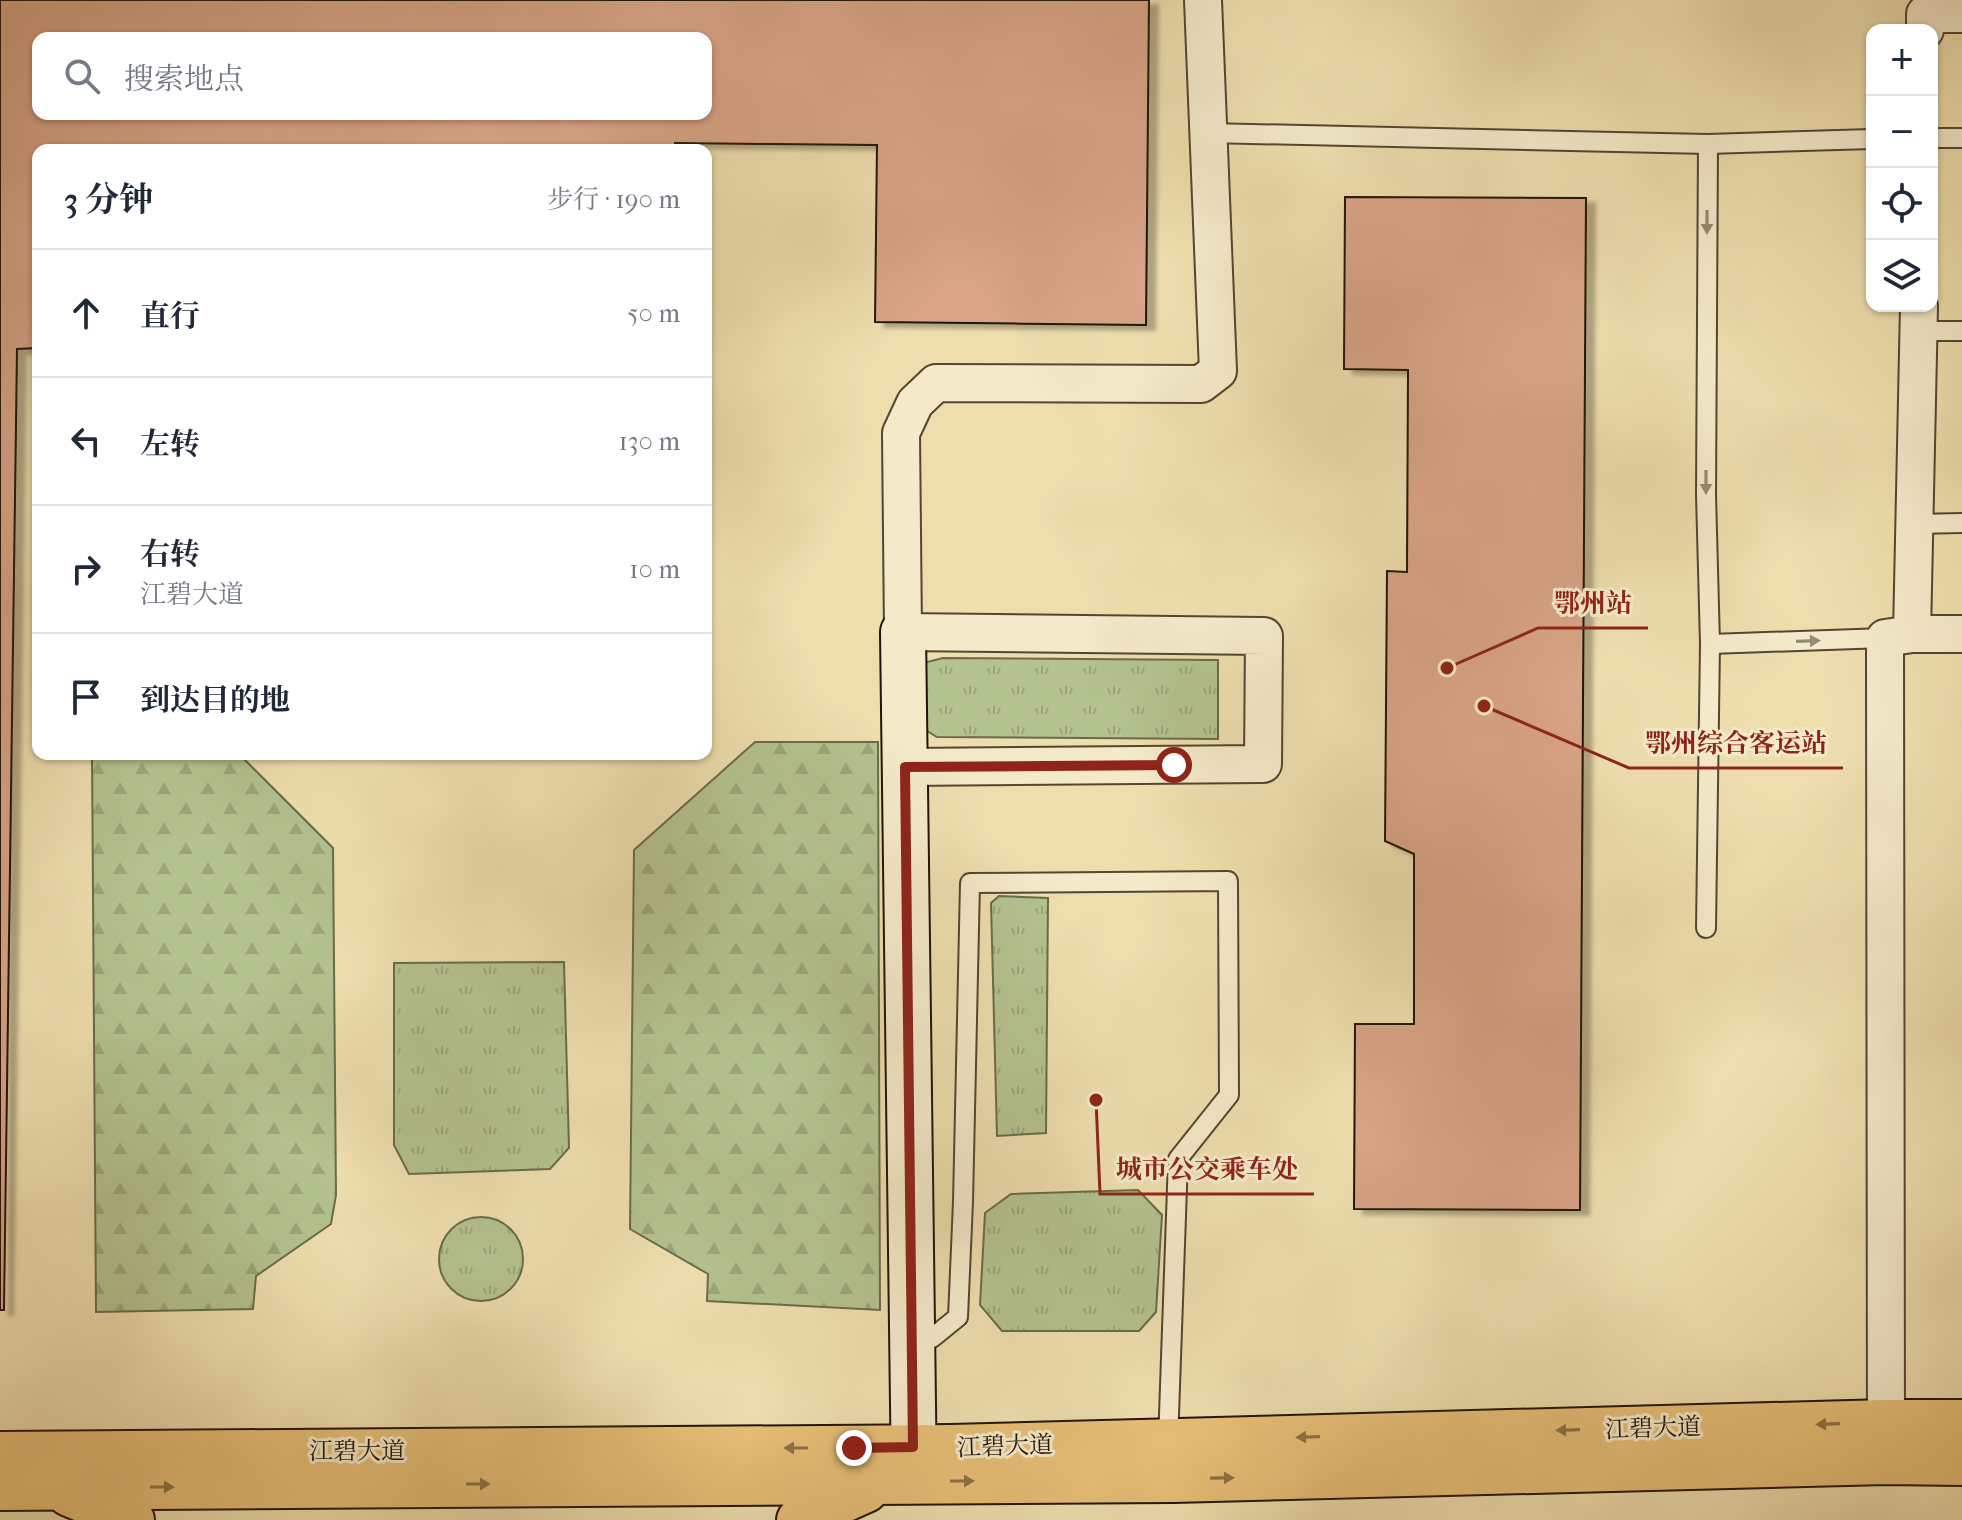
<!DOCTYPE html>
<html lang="zh">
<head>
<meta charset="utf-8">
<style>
	:root { --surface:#fff; --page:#f2f2f3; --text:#1f2937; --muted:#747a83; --line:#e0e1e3 }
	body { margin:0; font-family:"IM FELL French Canon","Noto Serif SC",serif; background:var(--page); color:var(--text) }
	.controls { position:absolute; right:24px; top:24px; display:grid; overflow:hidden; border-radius:16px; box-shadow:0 2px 6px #0004 }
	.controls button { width:72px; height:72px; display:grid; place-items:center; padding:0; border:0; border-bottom:2px solid var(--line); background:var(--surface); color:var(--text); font:40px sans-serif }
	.stop { position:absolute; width:24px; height:24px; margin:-18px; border:6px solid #8f2418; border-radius:50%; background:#fff }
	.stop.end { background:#8f2418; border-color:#fff; box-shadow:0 2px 8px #0008 }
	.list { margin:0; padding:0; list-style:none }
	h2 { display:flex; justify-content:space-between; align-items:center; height:104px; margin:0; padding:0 32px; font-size:34px }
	h2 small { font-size:26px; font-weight:400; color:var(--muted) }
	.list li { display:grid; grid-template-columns:52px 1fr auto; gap:24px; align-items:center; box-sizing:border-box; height:128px; padding:0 32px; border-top:2px solid var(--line) }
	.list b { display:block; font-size:30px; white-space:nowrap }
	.list p { margin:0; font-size:26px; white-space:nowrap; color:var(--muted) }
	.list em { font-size:26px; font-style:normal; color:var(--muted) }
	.icon { flex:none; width:44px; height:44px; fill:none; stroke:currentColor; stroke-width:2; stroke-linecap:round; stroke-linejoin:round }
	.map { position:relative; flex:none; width:1962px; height:1520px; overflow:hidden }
	.search { position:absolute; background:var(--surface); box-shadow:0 2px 6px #0004; left:32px; top:32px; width:680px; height:88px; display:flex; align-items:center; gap:20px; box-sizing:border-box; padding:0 28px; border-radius:16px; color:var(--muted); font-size:30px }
	.panel { position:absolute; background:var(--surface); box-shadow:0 2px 6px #0004; left:32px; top:144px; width:680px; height:616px; border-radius:16px }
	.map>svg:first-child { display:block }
</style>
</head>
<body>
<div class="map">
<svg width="1962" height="1520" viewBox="0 0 1962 1520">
	<defs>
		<pattern id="grass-tufts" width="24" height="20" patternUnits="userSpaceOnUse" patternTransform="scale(2)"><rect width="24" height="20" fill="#b3c28f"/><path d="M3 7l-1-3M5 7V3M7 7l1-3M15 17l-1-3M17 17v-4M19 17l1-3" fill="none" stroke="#9aa67a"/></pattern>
		<pattern id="forest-firs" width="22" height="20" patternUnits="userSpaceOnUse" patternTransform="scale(2)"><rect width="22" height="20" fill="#b3c28f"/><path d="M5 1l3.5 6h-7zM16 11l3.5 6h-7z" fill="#9aa67a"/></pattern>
		<filter id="shadow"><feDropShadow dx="9" dy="5" stdDeviation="2" flood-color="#0004"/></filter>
	</defs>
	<rect width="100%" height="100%" fill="#eedeae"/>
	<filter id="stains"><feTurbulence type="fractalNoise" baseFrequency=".0025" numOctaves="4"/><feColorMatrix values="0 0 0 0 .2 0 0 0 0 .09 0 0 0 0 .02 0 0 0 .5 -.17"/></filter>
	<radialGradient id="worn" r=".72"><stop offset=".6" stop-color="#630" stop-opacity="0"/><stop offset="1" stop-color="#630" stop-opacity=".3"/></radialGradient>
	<g fill="url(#grass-tufts)" stroke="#6a6b4b" stroke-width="2">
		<polygon points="943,658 1218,660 1218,739 937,737 922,728 923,663"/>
		<polygon points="999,896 1048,898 1046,1133 997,1136 991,903"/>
		<polygon points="564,962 569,1148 550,1169 409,1174 394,1145 394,963"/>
		<polygon points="1138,1190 1162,1215 1156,1312 1139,1331 1002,1331 980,1305 985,1213 1011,1194"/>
		<circle cx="481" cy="1259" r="42"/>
	</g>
	<g fill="url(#forest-firs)" stroke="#6a6b4b" stroke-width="2">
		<polygon points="755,742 878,742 880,1310 707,1301 708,1274 630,1229 634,850"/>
		<polygon points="92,754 239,754 333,848 336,1195 331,1224 256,1276 253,1309 96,1312"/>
	</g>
	<g fill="#d8a386" stroke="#201407" stroke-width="2" fill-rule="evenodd" filter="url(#shadow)">
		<path d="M0,0H1149L1146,325L875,322L877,145L675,143V150H38V348L17,349L4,1310H0ZM38,38H706V114H38Z"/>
		<polygon points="1345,197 1586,198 1580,1210 1354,1209 1355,1024 1414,1024 1414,854 1385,841 1387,571 1407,572 1408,370 1344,369"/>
	</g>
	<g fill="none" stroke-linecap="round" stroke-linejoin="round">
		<defs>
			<g id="lane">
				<polyline points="1208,133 1708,144 1872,139"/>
				<polyline points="1932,138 1962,138"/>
				<polyline points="1708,144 1706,495 1710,644 1885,638"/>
				<polyline points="1918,331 1962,331"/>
				<polyline points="1914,524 1962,523"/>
				<polyline points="1706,928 1710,644"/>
				<polyline points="912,1342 932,1338 958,1317 963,1202 970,883 1228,881 1229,1095 1178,1159 1168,1443"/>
			</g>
			<g id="street">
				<polyline points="1925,30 1925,14 1962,14"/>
				<polyline points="1919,306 1912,634 1962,634"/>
				<polyline points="905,767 1263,764 1264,636 903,632 901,433 915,403 936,383 1201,384 1218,371 1203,0"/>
				<polyline points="1886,1449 1885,638 1912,634"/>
			</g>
			<polyline id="secondary" points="903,632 914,1481"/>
			<g id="primary">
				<polyline points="0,1454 950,1447 1886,1422 1962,1422"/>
				<polyline points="0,1488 1173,1480 1886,1462 1962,1463"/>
				<polyline points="69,1494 132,1520"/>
				<polyline points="799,1520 866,1490"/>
			</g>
		</defs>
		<use href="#lane" stroke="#544631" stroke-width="22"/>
		<use href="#street" stroke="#544631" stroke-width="40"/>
		<use href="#secondary" stroke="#201407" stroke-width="48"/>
		<use href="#primary" stroke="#201407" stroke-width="48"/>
		<use href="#lane" stroke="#f4eaca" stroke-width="18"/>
		<use href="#street" stroke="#f4eaca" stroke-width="36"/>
		<use href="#secondary" stroke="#f4eaca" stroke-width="44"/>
		<use href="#primary" stroke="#e7bf77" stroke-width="44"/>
	</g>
	<defs><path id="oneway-solid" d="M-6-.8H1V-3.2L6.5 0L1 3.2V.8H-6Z" transform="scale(2)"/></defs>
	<g fill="#958a72">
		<use href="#oneway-solid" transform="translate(1707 222) rotate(90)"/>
		<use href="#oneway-solid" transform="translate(1706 482) rotate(90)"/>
		<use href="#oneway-solid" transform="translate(1808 641) rotate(-2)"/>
	</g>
	<g fill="#8d7245">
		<use href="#oneway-solid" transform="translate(1828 1424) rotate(178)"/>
		<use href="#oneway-solid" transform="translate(1568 1430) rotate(178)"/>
		<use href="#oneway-solid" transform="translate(1308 1437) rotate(178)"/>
		<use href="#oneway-solid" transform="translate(796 1448) rotate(180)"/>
		<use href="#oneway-solid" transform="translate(1222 1478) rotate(-1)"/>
		<use href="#oneway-solid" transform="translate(962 1481)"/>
		<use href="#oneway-solid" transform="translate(478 1484)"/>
		<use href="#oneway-solid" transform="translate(162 1487)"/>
	</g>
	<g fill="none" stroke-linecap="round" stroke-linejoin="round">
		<polyline stroke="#8f2418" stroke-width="10" points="854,1448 913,1447 905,767 1174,765"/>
	</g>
	<g text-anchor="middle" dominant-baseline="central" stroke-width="6" stroke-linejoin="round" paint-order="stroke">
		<g font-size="24" fill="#201407" stroke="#f4eaca">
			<text transform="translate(1653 1428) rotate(-2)">江碧大道</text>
			<text transform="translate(1005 1446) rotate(-2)">江碧大道</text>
			<text x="357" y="1451">江碧大道</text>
		</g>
	</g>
	<path fill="none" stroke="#8f2418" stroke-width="3" d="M1447 668L1538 628H1648M1484 706L1629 768H1843M1096 1100L1100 1194H1314"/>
	<g fill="#8f2418" stroke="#f4eaca" stroke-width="3">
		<circle cx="1447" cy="668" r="8"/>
		<circle cx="1484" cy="706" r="8"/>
		<circle cx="1096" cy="1100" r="8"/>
	</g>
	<g font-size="26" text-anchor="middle" font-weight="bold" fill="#8f2418" stroke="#f4eaca" stroke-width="6" stroke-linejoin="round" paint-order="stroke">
		<text x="1593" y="612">鄂州站</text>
		<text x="1736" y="752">鄂州综合客运站</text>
		<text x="1207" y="1178">城市公交乘车处</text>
	</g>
	<rect width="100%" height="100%" filter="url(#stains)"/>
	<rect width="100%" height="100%" fill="url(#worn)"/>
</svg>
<div class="controls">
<button>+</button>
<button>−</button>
<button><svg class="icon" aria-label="locate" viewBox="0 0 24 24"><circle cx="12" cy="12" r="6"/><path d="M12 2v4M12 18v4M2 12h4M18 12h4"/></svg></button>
<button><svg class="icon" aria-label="layers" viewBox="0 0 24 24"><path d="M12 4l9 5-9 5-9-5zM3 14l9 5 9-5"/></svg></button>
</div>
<div class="stop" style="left:1174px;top:765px"></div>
<div class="stop end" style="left:854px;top:1448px"></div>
<div class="search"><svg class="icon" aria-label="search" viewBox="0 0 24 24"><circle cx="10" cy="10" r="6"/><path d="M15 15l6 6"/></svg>搜索地点</div>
<section class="panel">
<h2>3 分钟<small>步行 · 190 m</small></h2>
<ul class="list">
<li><svg class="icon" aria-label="ahead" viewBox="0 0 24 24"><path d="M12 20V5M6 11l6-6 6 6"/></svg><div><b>直行</b></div><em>50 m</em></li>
<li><svg class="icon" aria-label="left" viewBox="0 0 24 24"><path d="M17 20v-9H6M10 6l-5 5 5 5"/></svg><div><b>左转</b></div><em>130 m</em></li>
<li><svg class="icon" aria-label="right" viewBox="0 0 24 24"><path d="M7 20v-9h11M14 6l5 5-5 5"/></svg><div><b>右转</b><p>江碧大道</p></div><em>10 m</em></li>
<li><svg class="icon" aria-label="arrive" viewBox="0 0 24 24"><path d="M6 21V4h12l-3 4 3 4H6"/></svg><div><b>到达目的地</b></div></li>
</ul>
</section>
</div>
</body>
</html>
